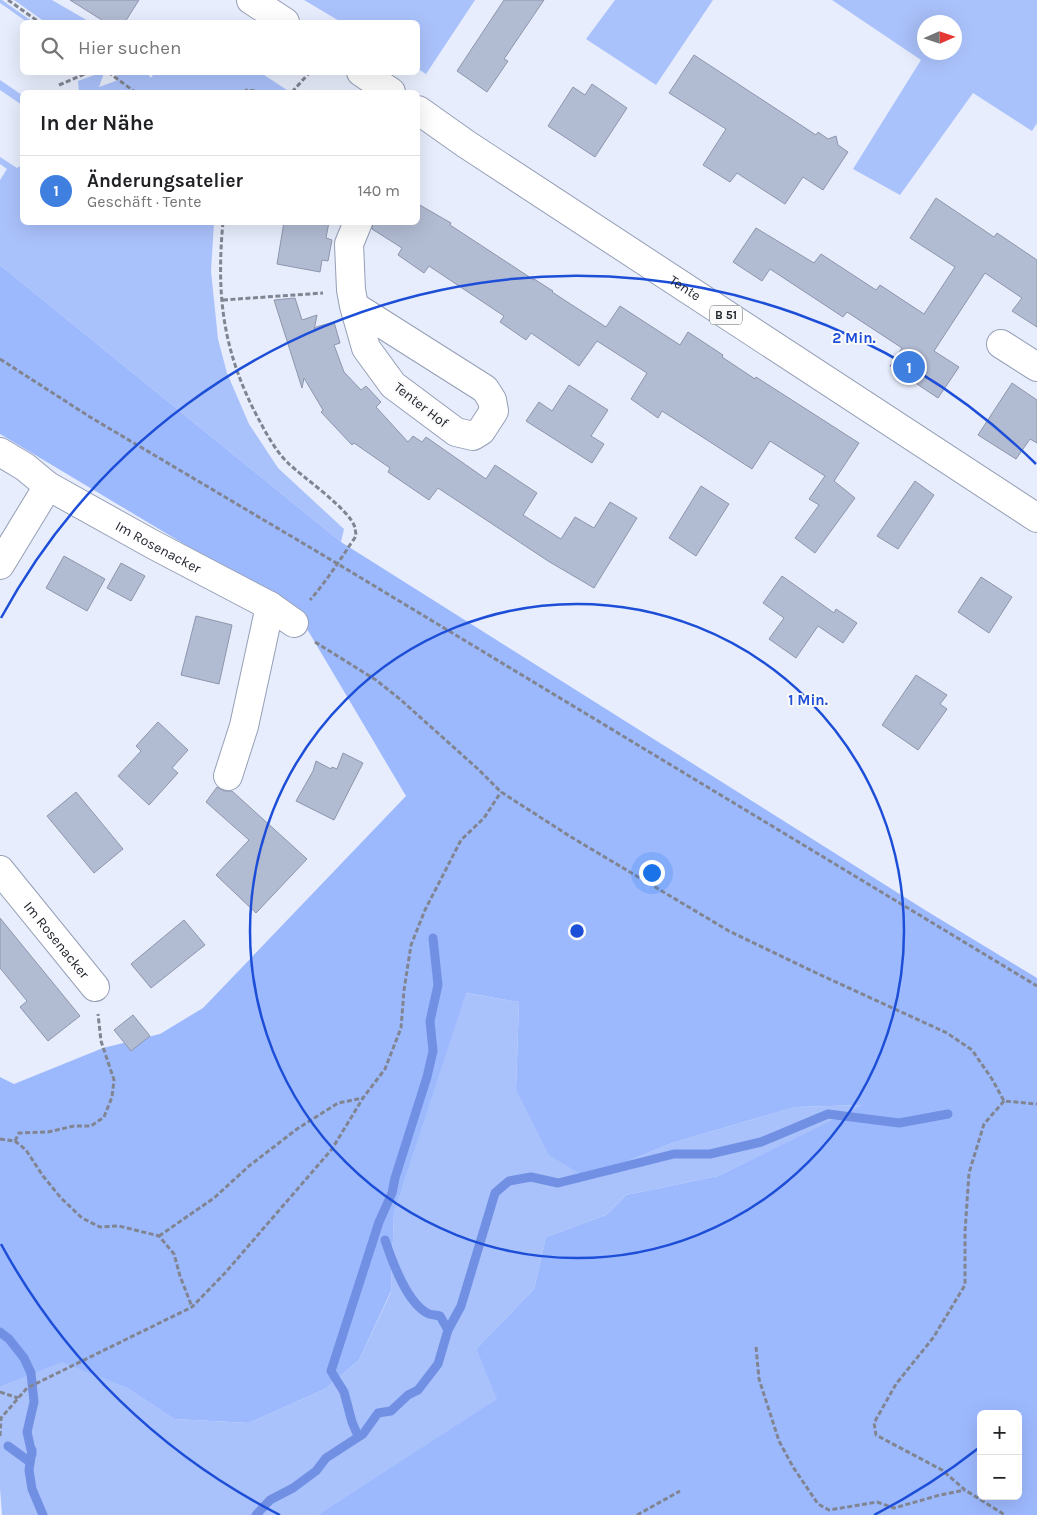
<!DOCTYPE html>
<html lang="de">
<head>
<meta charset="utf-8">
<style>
	:root { --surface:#fff; --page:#f6f6f6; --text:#202124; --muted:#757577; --line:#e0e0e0; --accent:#6d5827 }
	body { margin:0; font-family:Karla,sans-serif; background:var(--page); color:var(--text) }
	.controls { position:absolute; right:15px; bottom:15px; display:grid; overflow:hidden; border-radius:8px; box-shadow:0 5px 20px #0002 }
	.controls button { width:45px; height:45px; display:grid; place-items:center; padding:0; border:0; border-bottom:1px solid var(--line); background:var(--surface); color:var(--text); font:25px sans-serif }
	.compass { position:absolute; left:917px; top:15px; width:45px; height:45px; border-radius:50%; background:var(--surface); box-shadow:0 5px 20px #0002; rotate:87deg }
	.you { position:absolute; left:651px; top:872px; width:18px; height:18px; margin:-12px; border:4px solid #fff; border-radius:50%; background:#1a73e8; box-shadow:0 0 0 8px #1a73e833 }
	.badge { display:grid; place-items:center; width:32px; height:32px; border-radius:50%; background:var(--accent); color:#fff; font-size:16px; font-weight:700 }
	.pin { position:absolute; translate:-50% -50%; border:2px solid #fff; box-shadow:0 1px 5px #0006 }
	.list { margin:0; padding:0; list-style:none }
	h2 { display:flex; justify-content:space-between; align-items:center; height:65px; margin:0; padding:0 20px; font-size:21px }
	h2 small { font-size:16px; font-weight:400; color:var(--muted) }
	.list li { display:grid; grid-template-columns:32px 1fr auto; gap:15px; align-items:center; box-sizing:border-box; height:70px; padding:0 20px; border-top:1px solid var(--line) }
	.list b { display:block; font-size:19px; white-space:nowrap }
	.list p { margin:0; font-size:16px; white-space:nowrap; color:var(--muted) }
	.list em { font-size:16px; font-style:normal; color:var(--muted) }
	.icon { flex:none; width:28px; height:28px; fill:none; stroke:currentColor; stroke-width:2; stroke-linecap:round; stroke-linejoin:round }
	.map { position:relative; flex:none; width:1037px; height:1515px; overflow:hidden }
	.search { position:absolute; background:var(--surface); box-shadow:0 5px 20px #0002; left:20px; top:20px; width:400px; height:55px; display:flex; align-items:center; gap:12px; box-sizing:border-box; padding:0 18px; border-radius:8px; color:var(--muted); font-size:19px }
	.panel { position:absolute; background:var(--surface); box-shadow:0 5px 20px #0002; left:20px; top:90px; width:400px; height:135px; border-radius:8px }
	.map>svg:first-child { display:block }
</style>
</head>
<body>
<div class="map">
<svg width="1037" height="1515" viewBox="0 0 1037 1515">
	<rect width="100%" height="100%" fill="#e7edfc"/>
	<g fill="#aac2fb" fill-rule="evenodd">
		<polygon points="0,0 2,0 33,22 27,22 0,3"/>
		<polygon points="14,0 52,0 90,22 45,22"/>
		<polygon points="304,0 475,0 426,74 418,69 418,22 341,22"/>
		<polygon points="615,0 713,0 656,85 586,39"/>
		<path d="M832,0H1037V123L1032,131L973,93L900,195L853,169L921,60ZM924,22H954V52H924Z"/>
		<polygon points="96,73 104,73 99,87 118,80 116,75 113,73 147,73 151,78 154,73 261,73 290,92 79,92 78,81 97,74"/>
		<polygon points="0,80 22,95 22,105 0,90"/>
		<polygon points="0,157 17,168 22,165 22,222 214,223 211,271 218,339 227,373 249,424 278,468 344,529 341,542 0,265 0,180 7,169 0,164"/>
		<polygon points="465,993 519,1002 516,1089 587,1178 672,1143 795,1107 865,1105 718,1176 626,1195 606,1215 546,1237 534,1289 476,1349 498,1399 317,1515 2,1515 0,1489 0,1387 62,1361 127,1388 174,1419 249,1423 325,1389 359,1360 391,1292 394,1213"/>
	</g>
	<path fill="#9db9fe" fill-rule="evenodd" d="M0,265L341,542L925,910L1037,978V1515H317L497,1399L476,1349L534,1289L546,1237L606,1215L626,1195L718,1176L863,1105L795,1107L672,1143L587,1178L549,1155L516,1089L519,1002L466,993L394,1213L391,1291L359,1360L325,1389L249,1423L174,1419L127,1388L62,1362L0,1387V1077L14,1084L103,1048L160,1034L203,1008L406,796L307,629L261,590L0,434ZM981,1414H1018V1496H981Z"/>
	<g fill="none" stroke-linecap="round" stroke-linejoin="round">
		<g stroke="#7190e3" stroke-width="9">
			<path d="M385,1240C392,1261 407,1304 429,1314C432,1315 437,1315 440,1316L448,1330"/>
			<polyline points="0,1332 9,1339 24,1358 31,1373 34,1402 27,1432 32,1454"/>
			<polyline points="358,1436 352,1422 344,1392 331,1371 379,1222 392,1193 395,1178 427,1077 433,1051 430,1021 438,985 433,938"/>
			<polyline points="8,1446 30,1462"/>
			<polyline points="32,1450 29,1470 32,1489 43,1515"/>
			<polyline points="256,1515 270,1500 293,1488 316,1471 326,1458 363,1434 378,1413 391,1411 408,1395 418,1390 438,1364 448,1330 461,1306 495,1193 509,1181 531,1177 558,1183 674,1154 710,1154 761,1142 828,1114 899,1123 948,1114"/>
		</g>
	</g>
	<g fill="#b1bbd2" stroke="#8d96ad">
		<polygon points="70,0 139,0 125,22 105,22"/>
		<polygon points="504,0 544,0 504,59 508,61 487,92 457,71"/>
		<polygon points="694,55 816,135 818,132 828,139 836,136 838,145 848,152 823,190 803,177 785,204 737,173 730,182 703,165 726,129 669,93"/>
		<polygon points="592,84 627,108 595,157 548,126 573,87 585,95"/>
		<polygon points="936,198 994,237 997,233 1037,260 1037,327 1012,311 1022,298 985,273 934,351 959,367 938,398 890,366 902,348 847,312 843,317 770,269 762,281 733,262 756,228 814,263 821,254 876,290 880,285 924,314 955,267 910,238"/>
		<polygon points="418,204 451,223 450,225 534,280 534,279 553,291 552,292 606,327 620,306 680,345 688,332 723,355 722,357 755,379 756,377 859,443 834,481 855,498 815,553 795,538 819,505 809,499 825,476 770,441 752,469 662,411 658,418 631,399 647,373 597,341 579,366 531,333 526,340 500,322 504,316 429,266 424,273 398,255 402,248 372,229 373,222 418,222"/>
		<polygon points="284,222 329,222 326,238 332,240 328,261 322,260 320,272 277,264"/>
		<polygon points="295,298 302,320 317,315 314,330 316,327 334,322 340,343 334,345 344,372 361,390 366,386 381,402 376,407 408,442 413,436 422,442 426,437 486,479 495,465 537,493 523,515 561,539 575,517 594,528 610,502 637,518 594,588 548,561 438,488 429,500 388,472 390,468 354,443 352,445 321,412 323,410 304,378 302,388 274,300"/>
		<polygon points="1012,383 1037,400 1037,443 1030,439 1016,459 978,435"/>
		<polygon points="569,385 608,410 591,436 604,444 592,463 526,421 539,402 552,411"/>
		<polygon points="915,481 934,495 898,549 877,536"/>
		<polygon points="701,486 729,504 696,556 669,538"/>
		<polygon points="64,556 105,579 87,611 46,588"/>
		<polygon points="121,563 145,576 131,601 107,588"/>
		<polygon points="782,576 834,613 836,609 857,623 843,643 818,626 796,658 769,639 784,618 763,603"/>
		<polygon points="981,577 1012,597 989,633 958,612"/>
		<polygon points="196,616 232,625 219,684 181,675"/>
		<polygon points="916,675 947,695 940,704 947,709 918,750 882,725"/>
		<polygon points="158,722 188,750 172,768 178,773 149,805 118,776 141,751 136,746"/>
		<polygon points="343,753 363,763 334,820 296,801 313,771 316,761 331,769 332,767 337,769"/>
		<polygon points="217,787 224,791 232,791 307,859 256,913 216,875 249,840 206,802"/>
		<polygon points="76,792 123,849 94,873 47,816"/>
		<polygon points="0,918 80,1016 48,1041 20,1007 27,1001 0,968"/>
		<polygon points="184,920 205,945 151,988 131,964"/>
		<polygon points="133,1015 150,1036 131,1051 114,1030"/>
	</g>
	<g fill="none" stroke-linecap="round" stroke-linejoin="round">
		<defs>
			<g id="minor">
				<polyline points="354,306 485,389 492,400 494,411 481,431 473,436 456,432 393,385 366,348 354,306 351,290 349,244 358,222"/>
				<polyline points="1001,344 1037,367"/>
				<path id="s1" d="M0,452L25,467L48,486L152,544L270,606"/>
				<polyline points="0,565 48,486"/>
				<polyline points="228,776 244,726 270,606 294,623"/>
				<path id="s2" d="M0,870L95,987"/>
			</g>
			<g id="major">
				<polyline points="251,0 285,22"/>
				<polyline points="361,72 391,92"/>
				<path id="s3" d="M418,110L466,144L1037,518"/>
			</g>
		</defs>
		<use href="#minor" stroke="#959fb6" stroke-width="30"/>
		<use href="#major" stroke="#959fb6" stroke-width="30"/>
		<g stroke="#808591" stroke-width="3" stroke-dasharray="5 2.5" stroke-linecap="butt">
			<polyline points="8,0 39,22"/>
			<polyline points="108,72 135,92"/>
			<polyline points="59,85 89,72"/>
			<polyline points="243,92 247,90 262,92"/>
			<polyline points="292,92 310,72"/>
			<path d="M223,222C216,296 223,352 258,418C266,433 275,450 287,462C302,477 351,510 355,528C355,530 356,533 356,535C355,539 350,544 348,548C336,566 324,584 310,600"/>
			<polyline points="223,300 323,293"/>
			<polyline points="0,359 90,417 338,564 1037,986"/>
			<polyline points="315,642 376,680 401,700 478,769 501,792 571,837 729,931 812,971 947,1033 972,1050 992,1079 1004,1101 1037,1104"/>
			<polyline points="1004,1101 984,1124 969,1173 965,1232 965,1285 933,1338 896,1384 874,1423 876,1435 942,1470 965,1490 1005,1515"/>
			<polyline points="0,1139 15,1141 26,1150 43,1176 61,1198 82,1218 100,1227 119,1226 159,1236 174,1254 180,1276 192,1307"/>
			<polyline points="15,1141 19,1133 48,1132 74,1126 91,1126 104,1117 112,1097 114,1080 101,1041 98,1014"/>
			<polyline points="159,1236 214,1198 249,1166 297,1129 338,1103 363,1098"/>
			<polyline points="756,1347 759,1379 779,1441 793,1467 818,1504 829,1510 877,1502 894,1508 940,1495 965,1490"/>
			<polyline points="0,1392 18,1398"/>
			<polyline points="0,1436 1,1418 27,1388 192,1307 225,1273 332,1149 363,1098 385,1069 401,1028 404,990 411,945 425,910 461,840 484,818 501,792"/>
			<polyline points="637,1515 680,1491"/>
		</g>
		<use href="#minor" stroke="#fff" stroke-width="28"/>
		<use href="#major" stroke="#fff" stroke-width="28"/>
	</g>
	<g fill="none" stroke="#1d4ed8" stroke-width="2.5">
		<circle cx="577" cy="931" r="327"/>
		<path d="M980 1447A655 655 0 0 1 874 1515M280 1515A655 655 0 0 1 1 1244M1 618A655 655 0 0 1 1036 464"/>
	</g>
	<g text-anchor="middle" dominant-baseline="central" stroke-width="4" stroke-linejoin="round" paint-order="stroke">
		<rect fill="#fafafa" stroke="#61646a" stroke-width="1" x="710" y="305.5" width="32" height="19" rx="4"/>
		<g font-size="12" font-weight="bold" fill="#20242d">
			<text x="726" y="315">B 51</text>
		</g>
		<g font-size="14" fill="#20242d" stroke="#fafafa">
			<text stroke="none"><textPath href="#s3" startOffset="321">Tente</textPath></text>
			<text transform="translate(421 405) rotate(38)">Tenter Hof</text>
			<text stroke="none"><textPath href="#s1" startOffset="185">Im Rosenacker</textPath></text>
			<text stroke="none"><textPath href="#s2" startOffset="90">Im Rosenacker</textPath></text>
		</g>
	</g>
	<circle cx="577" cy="931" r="8" fill="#1d4ed8" stroke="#fafafa" stroke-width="2.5"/>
	<g font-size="15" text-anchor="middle" font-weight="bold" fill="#1d4ed8" stroke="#fafafa" stroke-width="4" stroke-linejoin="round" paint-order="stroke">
		<text x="854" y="343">2 Min.</text>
		<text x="808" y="705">1 Min.</text>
	</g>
</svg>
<div class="controls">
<button>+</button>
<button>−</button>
</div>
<svg class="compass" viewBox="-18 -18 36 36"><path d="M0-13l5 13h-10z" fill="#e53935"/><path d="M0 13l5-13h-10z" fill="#757577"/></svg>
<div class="you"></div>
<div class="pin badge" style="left:909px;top:367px;background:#3f7fe0">1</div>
<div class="search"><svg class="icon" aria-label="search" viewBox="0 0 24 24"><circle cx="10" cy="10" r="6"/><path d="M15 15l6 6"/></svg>Hier suchen</div>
<section class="panel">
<h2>In der Nähe<small></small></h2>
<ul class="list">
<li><span class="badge" style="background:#3f7fe0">1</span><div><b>Änderungsatelier</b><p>Geschäft · Tente</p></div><em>140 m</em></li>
</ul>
</section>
</div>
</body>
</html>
